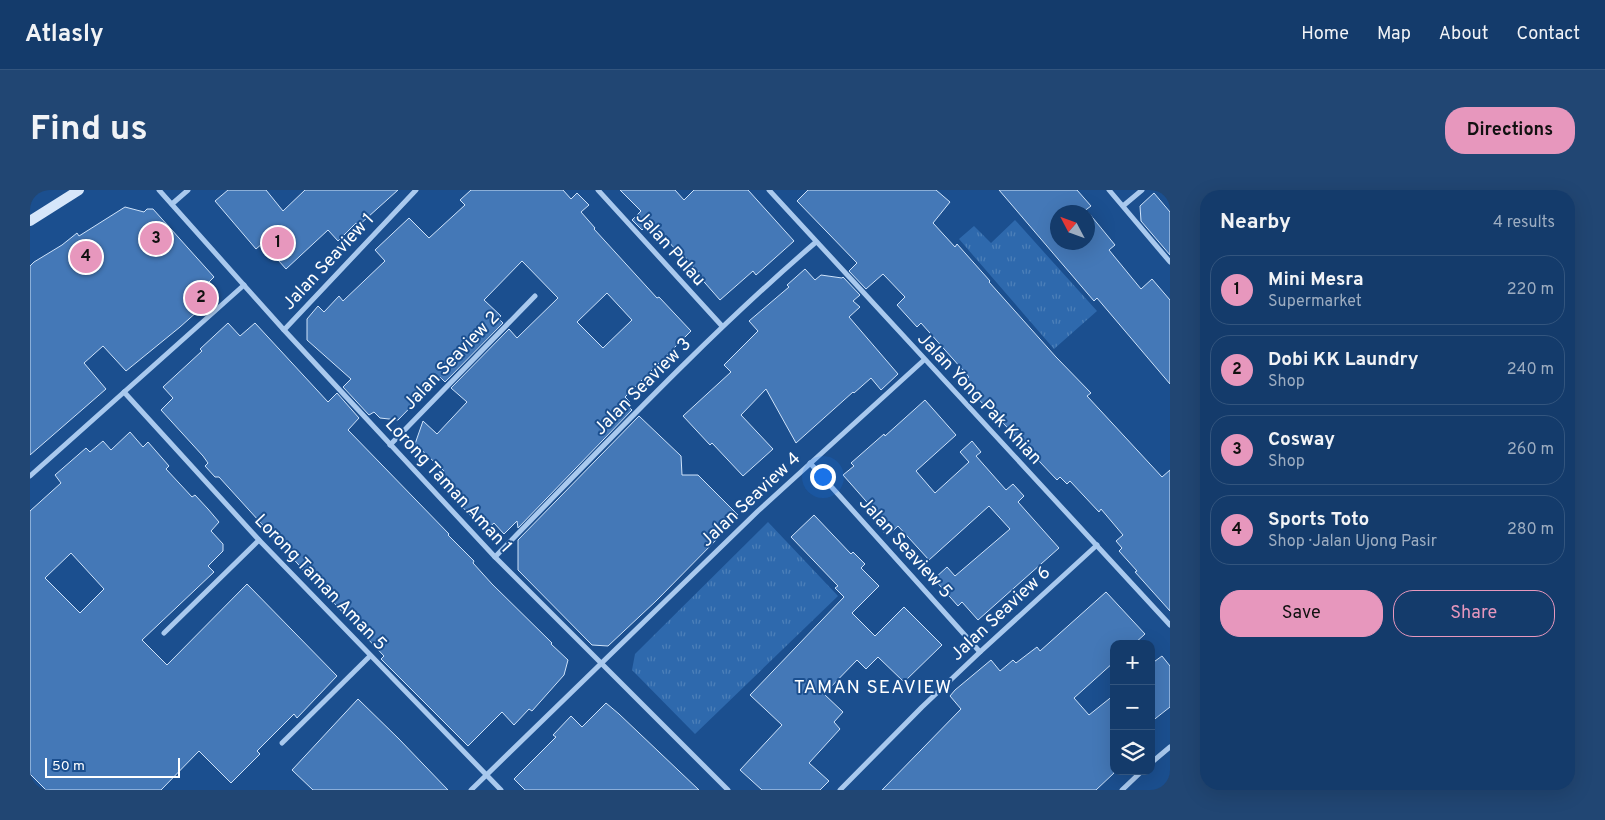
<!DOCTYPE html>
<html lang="en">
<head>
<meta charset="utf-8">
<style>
	:root { --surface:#143b6b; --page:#214673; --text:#f1f3f6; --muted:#9dadc1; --line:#33557e; --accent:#e797bd }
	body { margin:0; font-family:Overpass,sans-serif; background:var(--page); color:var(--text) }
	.controls { position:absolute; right:15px; bottom:15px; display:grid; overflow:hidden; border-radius:10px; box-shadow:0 5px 20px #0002 }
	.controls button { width:45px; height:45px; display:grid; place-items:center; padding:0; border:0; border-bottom:1px solid var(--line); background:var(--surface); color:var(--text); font:25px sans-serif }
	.compass { position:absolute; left:1020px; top:15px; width:45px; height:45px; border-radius:50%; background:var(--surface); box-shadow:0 5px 20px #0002; rotate:311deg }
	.scale { position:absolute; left:15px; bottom:12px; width:135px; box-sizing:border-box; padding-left:5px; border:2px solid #fff; border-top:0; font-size:14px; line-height:18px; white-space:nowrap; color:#fff; -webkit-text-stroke:4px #1b4f8f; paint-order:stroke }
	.you { position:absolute; left:792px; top:286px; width:18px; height:18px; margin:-12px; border:4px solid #fff; border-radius:50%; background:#1a73e8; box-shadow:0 0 0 8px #1a73e833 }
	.badge { display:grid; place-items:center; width:32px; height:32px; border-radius:50%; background:var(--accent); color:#111; font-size:16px; font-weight:700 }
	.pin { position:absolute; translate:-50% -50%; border:2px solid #fff; box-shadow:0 1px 5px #0006 }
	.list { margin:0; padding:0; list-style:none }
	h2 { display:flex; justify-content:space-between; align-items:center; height:65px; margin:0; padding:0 20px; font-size:21px }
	h2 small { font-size:16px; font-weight:400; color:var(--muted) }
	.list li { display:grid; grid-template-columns:32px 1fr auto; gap:15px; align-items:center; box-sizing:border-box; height:70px; margin:0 10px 10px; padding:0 10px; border:1px solid var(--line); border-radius:20px }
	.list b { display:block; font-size:19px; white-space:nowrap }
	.list p { margin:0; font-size:16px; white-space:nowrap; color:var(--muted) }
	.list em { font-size:16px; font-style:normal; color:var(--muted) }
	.actions { display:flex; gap:10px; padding:15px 20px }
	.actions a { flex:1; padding:11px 0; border:1px solid var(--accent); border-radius:20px; text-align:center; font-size:18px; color:var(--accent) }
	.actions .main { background:var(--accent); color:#111 }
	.icon { flex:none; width:28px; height:28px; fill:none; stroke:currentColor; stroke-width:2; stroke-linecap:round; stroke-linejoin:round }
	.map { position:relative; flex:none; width:1140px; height:600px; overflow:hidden; border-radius:20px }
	header { display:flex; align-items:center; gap:30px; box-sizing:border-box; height:70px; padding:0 25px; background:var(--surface); border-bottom:1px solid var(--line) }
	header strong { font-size:24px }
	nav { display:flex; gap:28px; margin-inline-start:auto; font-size:18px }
	.intro { display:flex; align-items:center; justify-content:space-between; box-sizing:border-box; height:120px; padding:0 30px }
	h1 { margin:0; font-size:35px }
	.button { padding:12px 22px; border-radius:20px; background:var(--accent); color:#111; font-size:18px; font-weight:700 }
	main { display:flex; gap:30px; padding:0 30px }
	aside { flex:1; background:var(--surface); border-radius:20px; box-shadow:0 5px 20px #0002 }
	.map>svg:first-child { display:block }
</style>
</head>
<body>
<header>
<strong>Atlasly</strong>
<nav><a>Home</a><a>Map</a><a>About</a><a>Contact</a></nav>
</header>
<div class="intro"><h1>Find us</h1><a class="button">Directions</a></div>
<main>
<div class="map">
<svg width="1140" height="600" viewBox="0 0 1140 600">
	<defs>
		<pattern id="grass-tufts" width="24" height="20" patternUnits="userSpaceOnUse" patternTransform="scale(1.25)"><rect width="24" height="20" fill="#2e69ad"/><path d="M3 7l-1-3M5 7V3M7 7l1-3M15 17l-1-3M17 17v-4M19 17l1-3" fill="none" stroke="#4d80b9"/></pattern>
	</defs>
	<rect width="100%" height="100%" fill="#1b4f8f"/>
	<g fill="url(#grass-tufts)">
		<polygon points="985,30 1067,121 1024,159 929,49 944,36 961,53"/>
		<polygon points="738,332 808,406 665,544 602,480 605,464"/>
	</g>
	<g fill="#4478b7" stroke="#cfe3fa" fill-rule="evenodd">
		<polygon points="198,0 236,0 253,21 275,0 368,0 328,36 326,33 308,51 298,40 256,79 233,53 226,59 185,11"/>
		<path d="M441,0H533L541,9L547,3L559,15L551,22L565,38L564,39L627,108L629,107L661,141L595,207L600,212L597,215L602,220L488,338L487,331L474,344L464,333L456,340L423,308L424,307L405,290L414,281L385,254L393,231L407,244L437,212L421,198L479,139L487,148L528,108L492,71L454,110L471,126L468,128L473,133L415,192L410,187L368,230L350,228L344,222L339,225L313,197L321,189L277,150V129L288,116L294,122L309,106L313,111L355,71L345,60L379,28L399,48L435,15L430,10ZM577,103L602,130L573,158L547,132Z"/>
		<polygon points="590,0 645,0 654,10 664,0 718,0 764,51 726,85 723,81 690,110 668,85 670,84 650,61 648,62 620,32 612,40 602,30 611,21"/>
		<polygon points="778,0 906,0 920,12 903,33 925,57 927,54 960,91 959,92 1026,167 1061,203 1057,206 1132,287 1140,280 1140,421 1105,382 1107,381 1089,361 1092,358 1086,351 1093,345 1071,319 1069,322 1040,291 1037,294 1030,287 1027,290 955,214 954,215 933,192 939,187 891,133 887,137 867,115 875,107 853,84 836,99 819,81 827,73 767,11"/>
		<polygon points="969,0 1047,0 1061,16 1053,22 1028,22 1028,52 1058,52 1058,22 1085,55 1079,60 1111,99 1122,89 1140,110 1140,194 1067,108 1064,111"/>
		<polygon points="1124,3 1140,22 1140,65 1111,31 1110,16"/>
		<polygon points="95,17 114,22 117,19 123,19 184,87 179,92 178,112 150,137 96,181 73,156 54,173 76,199 0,265 0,76 4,72 32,55 47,43 49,46"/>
		<polygon points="775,79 785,90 791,85 812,88 813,87 830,105 823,111 830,117 819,127 868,184 851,200 841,188 824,203 823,202 766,253 736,199 711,225 743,259 713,286 682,253 680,255 653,226 701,182 694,175 728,141 719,131 759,97 757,95"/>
		<polygon points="198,133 210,146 225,133 298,212 307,203 329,228 318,240 419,344 418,345 444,371 443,373 462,394 522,453 521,454 538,470 534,485 502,521 499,519 484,535 472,522 438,556 351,469 354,466 304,413 306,411 279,381 276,383 259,364 189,287 185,287 175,276 178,273 173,266 131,220 143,208 133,197 172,161 170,159"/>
		<polygon points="895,210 926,245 886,281 905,303 939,272 930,262 942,251 951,262 946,266 976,300 983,294 994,306 988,312 1029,358 948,430 932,412 928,416 904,389 917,377 925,386 980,339 959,316 899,370 868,336 857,346 838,322 843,319 813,285 824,276 821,273 854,244 855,246"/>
		<polygon points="609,226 651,266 652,285 668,285 708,325 687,345 689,347 626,411 578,456 562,455 488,380 488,350"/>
		<path d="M100,242L113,257L118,252L139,276L136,279L162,307L165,305L178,319L189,332L181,341L193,354V361L178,376L184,382L112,450L137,475L217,394L307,486L267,528L264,524L227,561L230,564L201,593L169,561L131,600H16L0,584V321L31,293L25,285L56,258L60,262L73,251L81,260ZM41,363L74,399L50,423L15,388Z"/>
		<polygon points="784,325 821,364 823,362 835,374 831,378 849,396 822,423 845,446 874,417 912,455 874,492 848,467 836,479 827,470 794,504 813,522 804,532 810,539 779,573 799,591 790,600 732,600 710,580 752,535 720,505 814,407 805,398 808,396 761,347"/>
		<polygon points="1076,402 1115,444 1104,454 1084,454 1084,472 1044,508 1059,525 1084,505 1084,583 1066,600 852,600 931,519 920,506 925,500 961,470 970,481 983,470 986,473 1007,457 1010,461"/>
		<polygon points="1132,466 1140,476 1140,517 1121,532 1121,474"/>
		<polygon points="328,509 369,549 418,600 283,600 262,580"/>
		<polygon points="576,513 589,524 669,600 495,600 484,589 526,547 523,545 541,526 552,537"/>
	</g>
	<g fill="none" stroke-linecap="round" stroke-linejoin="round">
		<g stroke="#a9c9ee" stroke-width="5">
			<polyline points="129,0 254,140 465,367 698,600"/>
			<polyline points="568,0 692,136"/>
			<polyline points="739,0 1140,435"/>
			<polyline points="1079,0 1140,72"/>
			<polyline points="142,14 158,0"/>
			<polyline points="1093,16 1112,0"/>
			<polyline points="254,140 386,0"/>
			<polyline points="94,202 229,350 471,600"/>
			<polyline points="360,255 505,106"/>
			<polyline points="780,273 950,462"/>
			<polyline points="0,286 214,95"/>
			<path d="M465,367C570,260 672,150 786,52"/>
			<polyline points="134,443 229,350"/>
			<polyline points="252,553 340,466"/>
			<polyline points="1121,573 1140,557"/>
			<polyline points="441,600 728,321 894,170"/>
			<polyline points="810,600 892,517 950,462 1067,355"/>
			<polyline points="1092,600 1112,581"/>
		</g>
		<polyline stroke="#d6e6fa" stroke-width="10" points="0,31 49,0"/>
	</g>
	<g text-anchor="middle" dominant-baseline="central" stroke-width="4" stroke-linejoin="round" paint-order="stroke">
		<g font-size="18" fill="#fff" stroke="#1b4f8f">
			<text transform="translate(640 59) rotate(48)">Jalan Pulau</text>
			<text transform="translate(299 72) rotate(-47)">Jalan Seaview 1</text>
			<text transform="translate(422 171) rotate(-46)">Jalan Seaview 2</text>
			<text transform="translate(613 197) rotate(-45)">Jalan Seaview 3</text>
			<text transform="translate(949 209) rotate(47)">Jalan Yong Pak Khian</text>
			<text transform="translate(418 296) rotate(47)">Lorong Taman Aman 1</text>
			<text transform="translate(721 310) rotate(-43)">Jalan Seaview 4</text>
			<text transform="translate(875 358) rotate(48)">Jalan Seaview 5</text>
			<text transform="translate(290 393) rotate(46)">Lorong Taman Aman 5</text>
			<text transform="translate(971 424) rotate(-43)">Jalan Seaview 6</text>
		</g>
		<g font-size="19" letter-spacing="1" fill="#fff" stroke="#1b4f8f">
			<text x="843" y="498">TAMAN SEAVIEW</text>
		</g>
	</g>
</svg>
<div class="controls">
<button>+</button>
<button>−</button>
<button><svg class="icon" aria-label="layers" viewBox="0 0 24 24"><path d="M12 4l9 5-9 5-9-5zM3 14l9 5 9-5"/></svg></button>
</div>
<svg class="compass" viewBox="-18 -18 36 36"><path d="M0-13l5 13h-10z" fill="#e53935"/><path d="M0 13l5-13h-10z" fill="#9dadc1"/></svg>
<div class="scale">50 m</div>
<div class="you"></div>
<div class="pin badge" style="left:248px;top:53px">1</div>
<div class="pin badge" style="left:171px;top:108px">2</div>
<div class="pin badge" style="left:126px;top:49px">3</div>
<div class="pin badge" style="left:56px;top:67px">4</div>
</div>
<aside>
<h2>Nearby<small>4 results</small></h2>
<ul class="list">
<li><span class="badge">1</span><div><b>Mini Mesra</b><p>Supermarket</p></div><em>220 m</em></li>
<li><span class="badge">2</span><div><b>Dobi KK Laundry</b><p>Shop</p></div><em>240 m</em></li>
<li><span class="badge">3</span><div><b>Cosway</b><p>Shop</p></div><em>260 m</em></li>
<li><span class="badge">4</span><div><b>Sports Toto</b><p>Shop · Jalan Ujong Pasir</p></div><em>280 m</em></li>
</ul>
<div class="actions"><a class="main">Save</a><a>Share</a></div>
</aside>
</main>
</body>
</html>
